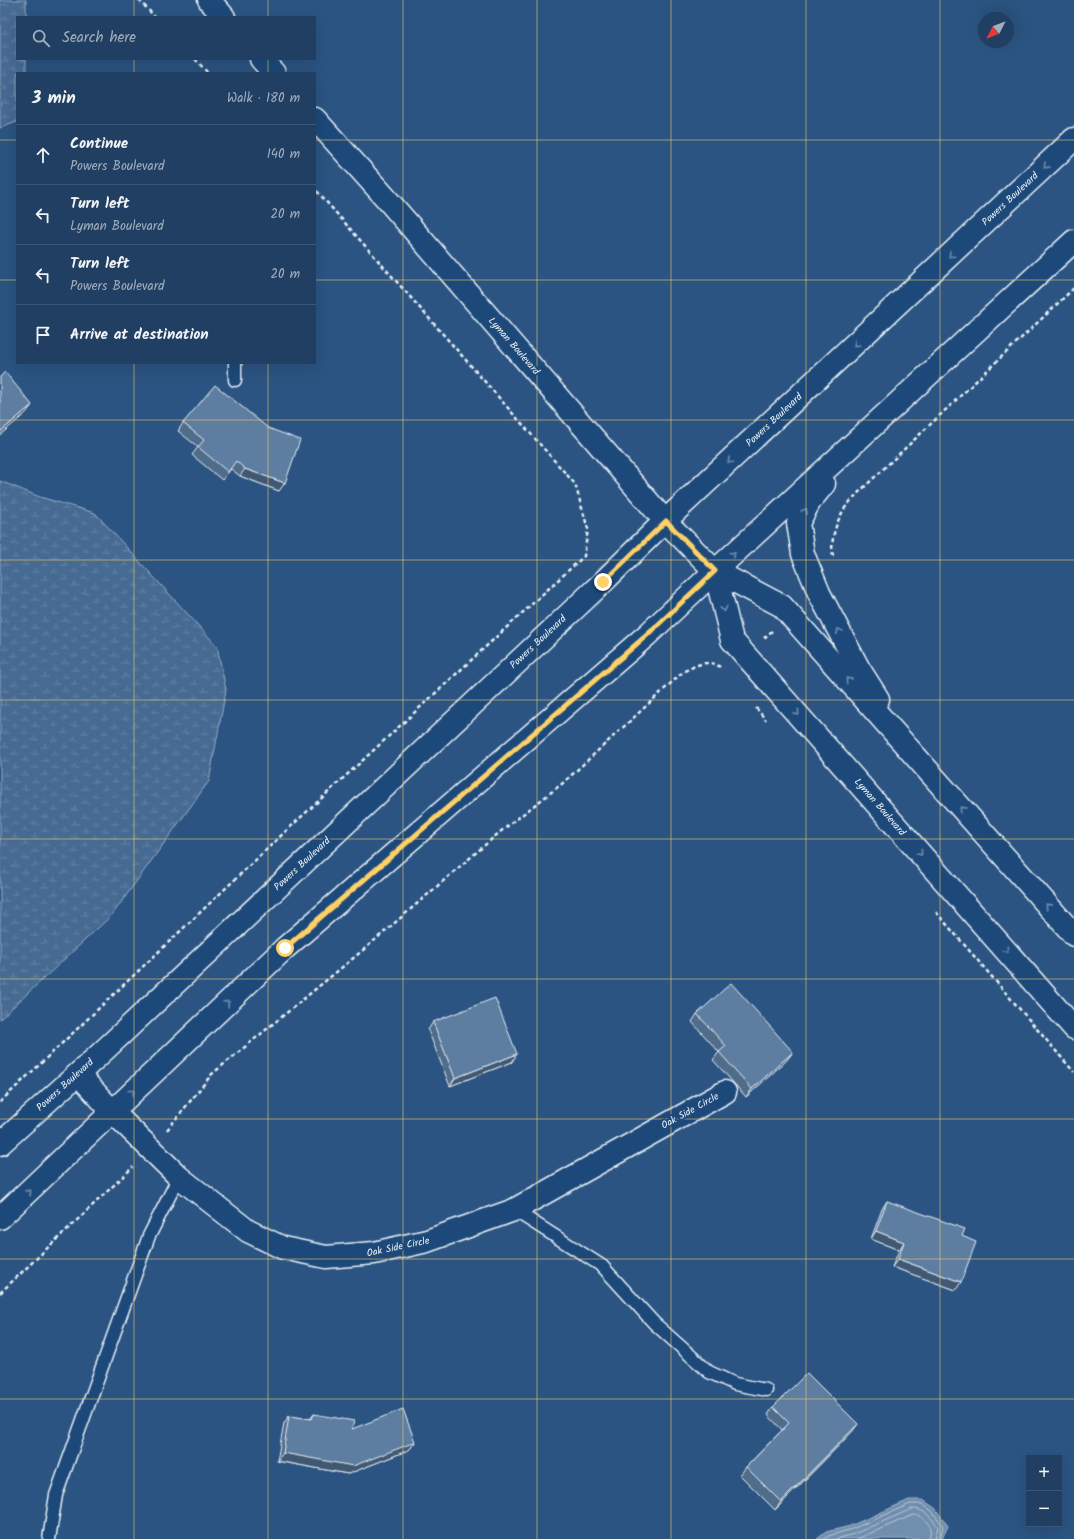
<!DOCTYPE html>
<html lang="en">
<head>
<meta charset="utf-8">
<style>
	:root { --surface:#203f62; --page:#2d4a6b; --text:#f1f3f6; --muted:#a2afbe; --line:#3d5877 }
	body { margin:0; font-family:Kalam,sans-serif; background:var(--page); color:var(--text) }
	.controls { position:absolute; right:12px; bottom:12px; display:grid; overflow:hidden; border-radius:0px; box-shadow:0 4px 16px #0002 }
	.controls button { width:36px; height:36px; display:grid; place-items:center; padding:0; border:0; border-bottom:1px solid var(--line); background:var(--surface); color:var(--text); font:20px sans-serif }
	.compass { position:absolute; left:978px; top:12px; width:36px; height:36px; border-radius:50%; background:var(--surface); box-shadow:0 4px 16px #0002; rotate:228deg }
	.stop { position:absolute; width:12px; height:12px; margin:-9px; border:3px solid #ffd166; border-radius:50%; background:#fff }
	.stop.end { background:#ffd166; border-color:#fff; box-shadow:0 1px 4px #0008 }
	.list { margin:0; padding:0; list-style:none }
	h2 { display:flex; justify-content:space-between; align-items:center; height:52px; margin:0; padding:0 16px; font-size:17px }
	h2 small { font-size:13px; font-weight:400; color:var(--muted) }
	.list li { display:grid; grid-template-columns:26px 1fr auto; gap:12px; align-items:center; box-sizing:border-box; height:60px; padding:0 16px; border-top:1px solid var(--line) }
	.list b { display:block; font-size:15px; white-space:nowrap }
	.list p { margin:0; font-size:13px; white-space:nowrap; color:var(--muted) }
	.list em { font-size:13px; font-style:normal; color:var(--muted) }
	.icon { flex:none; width:22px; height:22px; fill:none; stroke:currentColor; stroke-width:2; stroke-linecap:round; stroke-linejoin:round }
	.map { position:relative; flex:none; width:1074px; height:1539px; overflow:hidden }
	.search { position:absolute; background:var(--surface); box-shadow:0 4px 16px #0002; left:16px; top:16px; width:300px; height:44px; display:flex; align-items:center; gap:10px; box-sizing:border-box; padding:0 14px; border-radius:0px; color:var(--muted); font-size:15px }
	.panel { position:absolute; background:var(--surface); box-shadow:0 4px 16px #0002; left:16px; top:72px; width:300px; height:292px; border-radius:0px }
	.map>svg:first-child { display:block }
</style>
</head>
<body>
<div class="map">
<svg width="1074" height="1539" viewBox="0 0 1074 1539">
	<defs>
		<pattern id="wetland-marsh" width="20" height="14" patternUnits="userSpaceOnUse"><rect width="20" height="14" fill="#476b93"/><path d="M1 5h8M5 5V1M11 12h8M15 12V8" fill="none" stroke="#6281a3"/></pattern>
	</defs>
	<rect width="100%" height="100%" fill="#2b5482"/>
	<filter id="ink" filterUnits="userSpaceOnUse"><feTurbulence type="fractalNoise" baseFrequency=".025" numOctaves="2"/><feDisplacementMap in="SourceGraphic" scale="8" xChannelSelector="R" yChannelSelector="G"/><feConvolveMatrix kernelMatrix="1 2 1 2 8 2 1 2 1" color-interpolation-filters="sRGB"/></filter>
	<g filter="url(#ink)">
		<g fill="url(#wetland-marsh)" stroke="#98aec6">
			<polygon points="0,0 26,0 26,17 17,17 17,59 26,59 26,73 17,73 17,122 0,128"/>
			<polygon points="0,481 40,497 95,513 217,646 226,690 209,781 112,915 0,1019"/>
		</g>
		<polygon fill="#708ead" stroke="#a0b6cb" points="909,1500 923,1500 935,1508 948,1526 942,1539 817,1539 826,1532 850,1526"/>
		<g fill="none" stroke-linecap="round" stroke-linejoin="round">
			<g stroke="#b8c9da" stroke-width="1">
				<polyline points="824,1539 828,1536 852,1529 910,1504 922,1504 932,1511 943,1526 940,1539"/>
				<path d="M836,1539L854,1534L912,1509C925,1509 931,1517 938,1527L935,1539"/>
				<path d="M857,1539L913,1515C922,1515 926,1521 931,1528L929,1539"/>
			</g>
			<defs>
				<g id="service">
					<polyline points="235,363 235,380"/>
					<polyline points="514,1210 602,1266 654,1323 709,1372 735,1384 766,1390"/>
					<polyline points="49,1539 56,1495 149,1236 179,1177"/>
				</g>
				<polyline id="minor" points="78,1074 112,1111 179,1177 248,1231 283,1248 326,1257 374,1253 427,1241 514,1210 725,1092"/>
				<g id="secondary">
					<polyline points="209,0 224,17"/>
					<polyline points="261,59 274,73"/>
					<polyline points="315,119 385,197 665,521 715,571 782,606 1074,935"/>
					<polyline points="824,484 810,501 798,523 803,554 819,593 859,669 878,699"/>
					<polyline points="715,571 732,640 1074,1028"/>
					<polyline points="0,1144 99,1055 603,582 665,521 1074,139"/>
					<polyline points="0,1218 285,948 647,635 715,571 1074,241"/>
				</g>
			</defs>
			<use href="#service" stroke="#e8f1f8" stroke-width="15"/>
			<use href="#minor" stroke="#e8f1f8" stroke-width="25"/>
			<use href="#secondary" stroke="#e8f1f8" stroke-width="25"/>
			<g stroke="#e8f1f8" stroke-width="2.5" stroke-dasharray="4 3" stroke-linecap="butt">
				<polyline points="139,0 155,17"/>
				<polyline points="195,59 208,73"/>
				<path d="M833,556C830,541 836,523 843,511C847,504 853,499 857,494L1074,288"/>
				<polyline points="764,638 772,631"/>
				<polyline points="756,708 766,720"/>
				<polyline points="936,912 1074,1072"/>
				<polyline points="0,1102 285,832 584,556 588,529 575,484 315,189"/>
				<path d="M167,1130L212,1074L368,946L500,832L563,783L684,671C696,666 708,658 720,667"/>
				<polyline points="0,1293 133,1167"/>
			</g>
			<use href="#service" stroke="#1f4a7a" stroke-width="12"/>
			<use href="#minor" stroke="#1f4a7a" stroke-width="22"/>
			<use href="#secondary" stroke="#1f4a7a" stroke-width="22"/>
		</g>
		<g fill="#506c8a" stroke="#e8f1f8">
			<polygon points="183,423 279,491 240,476 231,469 222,480 192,455 198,447 178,431"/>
			<polygon points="697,1014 787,1060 746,1097 713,1060 719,1052 692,1022"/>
			<polygon points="433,1022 512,1062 450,1086 428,1030"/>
			<polygon points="887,1201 962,1236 956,1290 892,1267 899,1250 871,1239 882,1209"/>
			<polygon points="773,1407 852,1432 775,1510 740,1475 746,1467 782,1430 768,1415"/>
			<polygon points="314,1414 352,1429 415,1442 409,1450 348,1474 277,1461 284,1423 289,1416 310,1419"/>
		</g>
		<g fill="#415871" stroke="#e8f1f8">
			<polygon points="32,405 26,413 0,435 0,432"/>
			<polygon points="245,469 285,483 279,491 240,476"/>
			<polygon points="793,1052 787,1060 746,1097 752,1089"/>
			<polygon points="517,1054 512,1062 450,1086 455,1078"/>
			<polygon points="876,1231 904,1242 899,1250 871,1239"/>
			<polygon points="898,1259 961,1282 956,1290 892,1267"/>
			<polygon points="858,1424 852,1432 775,1510 781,1502"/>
			<polygon points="415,1442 409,1450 348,1474 277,1461 283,1453"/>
		</g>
		<g fill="#5d7da1" stroke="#e8f1f8">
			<polygon points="5,372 32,405 0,432 0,377"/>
			<polygon points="215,385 268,428 300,440 285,483 245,469 236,461 228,472 198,447 204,440 183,423"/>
			<polygon points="731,983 793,1052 752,1089 719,1052 726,1046 697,1014"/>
			<polygon points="495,998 517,1054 455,1078 433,1022"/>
			<polygon points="887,1201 965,1229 962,1236 976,1242 961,1282 898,1259 904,1242 876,1231"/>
			<polygon points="807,1373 858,1424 781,1502 746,1467 789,1423 773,1407"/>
			<polygon points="403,1409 415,1442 353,1466 283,1453 289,1416 312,1419 314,1414 354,1421 352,1429"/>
		</g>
		<defs><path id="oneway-chevron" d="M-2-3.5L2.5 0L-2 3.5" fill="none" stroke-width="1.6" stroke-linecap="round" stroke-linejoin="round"/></defs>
		<g stroke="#6f8dac">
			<use href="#oneway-chevron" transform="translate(1046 166) rotate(136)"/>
			<use href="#oneway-chevron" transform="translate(951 255) rotate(137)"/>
			<use href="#oneway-chevron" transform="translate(856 344) rotate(137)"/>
			<use href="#oneway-chevron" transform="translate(730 461) rotate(137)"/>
			<use href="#oneway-chevron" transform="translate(805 511) rotate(-61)"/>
			<use href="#oneway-chevron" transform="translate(733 554) rotate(-42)"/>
			<use href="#oneway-chevron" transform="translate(724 609) rotate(76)"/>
			<use href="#oneway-chevron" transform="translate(839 631) rotate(-118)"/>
			<use href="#oneway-chevron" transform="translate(848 680) rotate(-132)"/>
			<use href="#oneway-chevron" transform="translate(797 713) rotate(49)"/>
			<use href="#oneway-chevron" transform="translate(962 809) rotate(-132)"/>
			<use href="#oneway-chevron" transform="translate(920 853) rotate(49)"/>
			<use href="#oneway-chevron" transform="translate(1048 906) rotate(-132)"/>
			<use href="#oneway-chevron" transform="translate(1006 950) rotate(49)"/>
			<use href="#oneway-chevron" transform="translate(227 1003) rotate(-43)"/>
			<use href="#oneway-chevron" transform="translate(132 1092) rotate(-43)"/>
			<use href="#oneway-chevron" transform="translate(29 1192) rotate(-44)"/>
		</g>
	</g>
	<g fill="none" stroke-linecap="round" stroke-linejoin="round" filter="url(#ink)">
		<polyline stroke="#ffd166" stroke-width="5" points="285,948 647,635 715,571 666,521 603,582"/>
	</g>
	<path fill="none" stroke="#ffd166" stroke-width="1" stroke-opacity="0.55" d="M134,0V17M268,0V17M403,0V1539M537,0V1539M671,0V1539M806,0V1539M940,0V1539M134,59V73M268,59V73M0,140H17M315,140H1074M0,280H17M315,280H1074M134,363V1539M268,363V1539M0,420H1074M0,560H1074M0,700H1074M0,839H1074M0,979H1074M0,1119H1074M0,1259H1074M0,1399H1074"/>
	<g text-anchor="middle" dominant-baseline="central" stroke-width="4" stroke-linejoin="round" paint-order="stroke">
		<g font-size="10" fill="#e8f1f8" stroke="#1f4a7a">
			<text transform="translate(1010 199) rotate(-43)">Powers Boulevard</text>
			<text transform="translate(514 346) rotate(49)">Lyman Boulevard</text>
			<text transform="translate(774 420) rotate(-43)">Powers Boulevard</text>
			<text transform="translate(538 642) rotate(-43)">Powers Boulevard</text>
			<text transform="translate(880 807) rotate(49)">Lyman Boulevard</text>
			<text transform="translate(302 864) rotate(-43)">Powers Boulevard</text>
			<text transform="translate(65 1085) rotate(-42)">Powers Boulevard</text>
			<text transform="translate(690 1111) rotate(-29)">Oak Side Circle</text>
			<text transform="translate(398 1247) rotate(-12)">Oak Side Circle</text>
		</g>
	</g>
</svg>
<div class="controls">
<button>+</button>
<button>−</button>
</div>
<svg class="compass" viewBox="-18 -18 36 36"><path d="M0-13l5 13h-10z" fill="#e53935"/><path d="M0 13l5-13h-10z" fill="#a2afbe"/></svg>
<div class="stop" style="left:285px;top:948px"></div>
<div class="stop end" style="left:603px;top:582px"></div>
<div class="search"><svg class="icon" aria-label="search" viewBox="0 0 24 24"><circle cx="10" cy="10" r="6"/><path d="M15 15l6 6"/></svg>Search here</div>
<section class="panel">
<h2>3 min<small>Walk · 180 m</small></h2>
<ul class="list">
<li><svg class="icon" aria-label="ahead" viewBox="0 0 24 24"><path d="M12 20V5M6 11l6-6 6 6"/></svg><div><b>Continue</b><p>Powers Boulevard</p></div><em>140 m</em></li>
<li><svg class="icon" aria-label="left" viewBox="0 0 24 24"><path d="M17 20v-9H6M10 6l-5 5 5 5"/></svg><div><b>Turn left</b><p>Lyman Boulevard</p></div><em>20 m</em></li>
<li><svg class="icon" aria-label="left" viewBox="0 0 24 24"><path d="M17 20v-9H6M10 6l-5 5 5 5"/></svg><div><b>Turn left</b><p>Powers Boulevard</p></div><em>20 m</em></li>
<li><svg class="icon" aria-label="arrive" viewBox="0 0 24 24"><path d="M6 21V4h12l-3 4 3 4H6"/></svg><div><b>Arrive at destination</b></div></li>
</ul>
</section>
</div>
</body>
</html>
